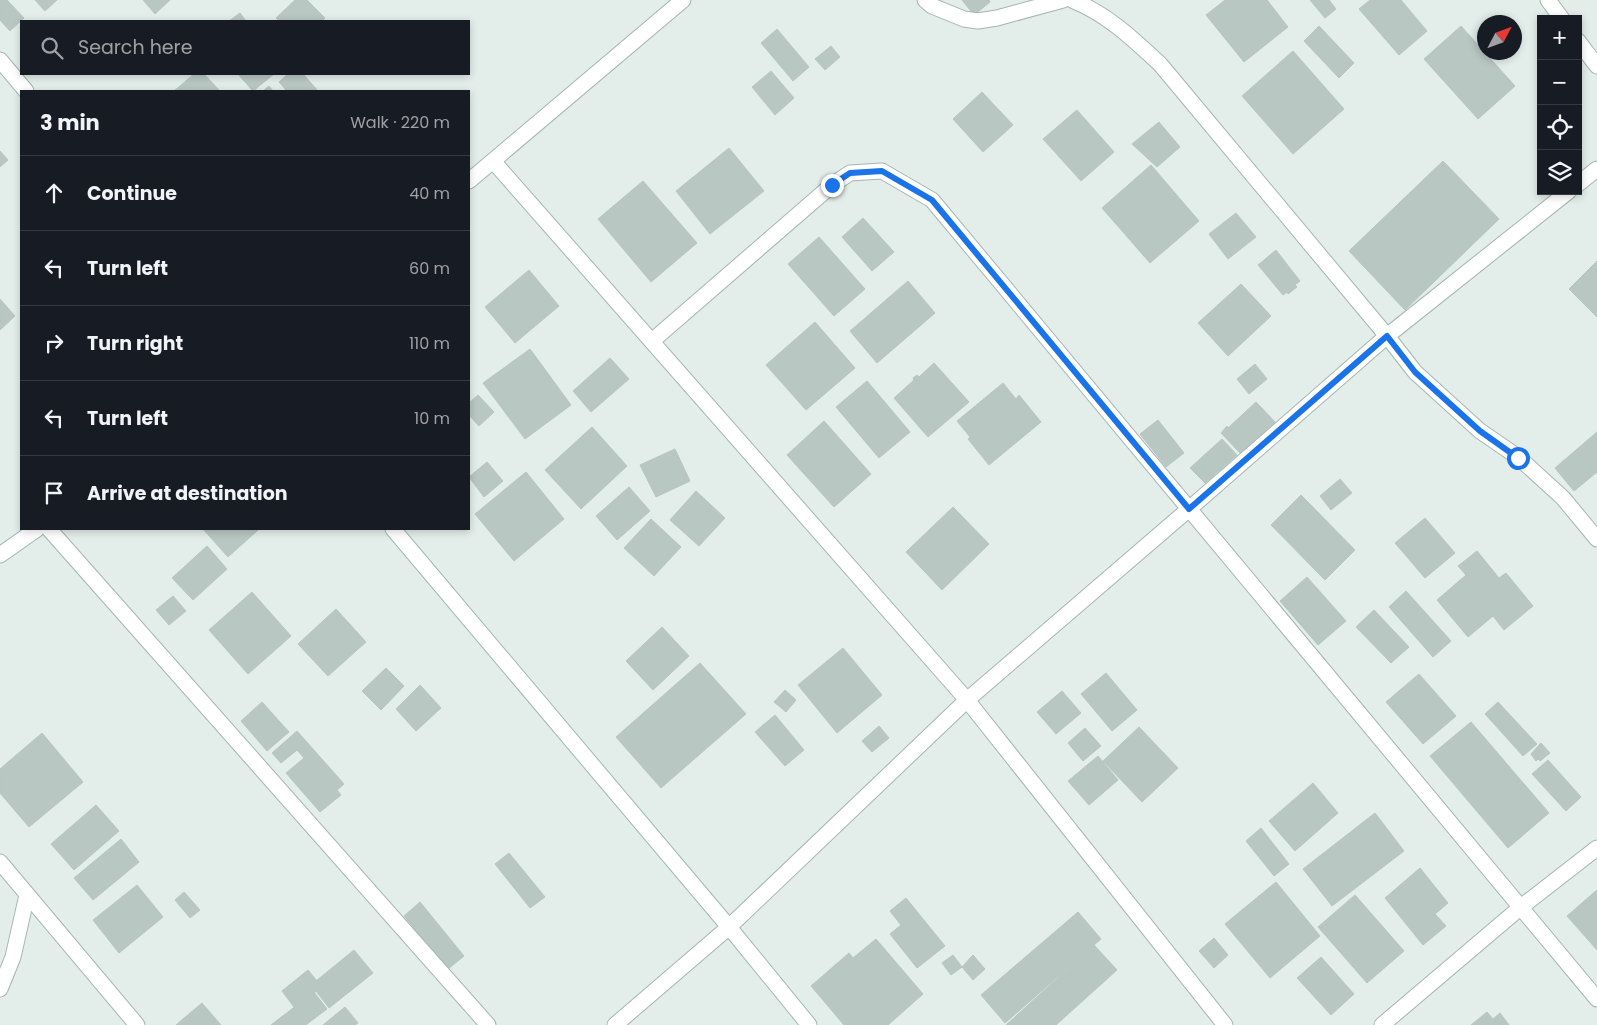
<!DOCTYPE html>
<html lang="en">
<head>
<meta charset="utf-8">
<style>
	:root { --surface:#171b24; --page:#242831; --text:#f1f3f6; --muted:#9ea1a6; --line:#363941 }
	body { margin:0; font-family:Poppins,sans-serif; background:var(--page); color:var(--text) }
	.controls { position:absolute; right:15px; top:15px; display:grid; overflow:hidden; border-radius:0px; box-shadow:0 2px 8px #0003 }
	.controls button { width:45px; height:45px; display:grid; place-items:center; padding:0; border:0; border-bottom:1px solid var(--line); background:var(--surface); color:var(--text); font:25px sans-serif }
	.compass { position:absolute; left:1477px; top:15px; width:45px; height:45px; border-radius:50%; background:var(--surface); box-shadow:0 2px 8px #0003; rotate:49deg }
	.stop { position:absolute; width:15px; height:15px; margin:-11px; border:4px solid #1a73e8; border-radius:50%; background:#fff }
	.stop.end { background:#1a73e8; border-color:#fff; box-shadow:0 1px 5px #0008 }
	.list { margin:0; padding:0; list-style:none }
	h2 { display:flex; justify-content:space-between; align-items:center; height:65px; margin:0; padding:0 20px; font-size:21px }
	h2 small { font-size:16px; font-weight:400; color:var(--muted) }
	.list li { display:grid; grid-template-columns:32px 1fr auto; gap:15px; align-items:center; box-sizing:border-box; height:75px; padding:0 20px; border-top:1px solid var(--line) }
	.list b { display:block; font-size:19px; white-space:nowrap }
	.list em { font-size:16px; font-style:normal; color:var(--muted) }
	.icon { flex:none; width:28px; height:28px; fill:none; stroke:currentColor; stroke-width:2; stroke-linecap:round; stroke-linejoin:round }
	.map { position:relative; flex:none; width:1597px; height:1025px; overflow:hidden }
	.search { position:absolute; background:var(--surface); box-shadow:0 2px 8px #0003; left:20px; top:20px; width:450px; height:55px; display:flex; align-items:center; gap:12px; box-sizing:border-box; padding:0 18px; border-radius:0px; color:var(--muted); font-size:19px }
	.panel { position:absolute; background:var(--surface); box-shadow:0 2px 8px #0003; left:20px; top:90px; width:450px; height:440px; border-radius:0px }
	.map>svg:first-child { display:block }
</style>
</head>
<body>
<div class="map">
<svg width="1597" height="1025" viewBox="0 0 1597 1025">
	<rect width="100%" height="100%" fill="#e3ede9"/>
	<g fill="#b9c7c3" stroke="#b6c6c1">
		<polygon points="0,0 7,0 24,18 10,31 0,20"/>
		<polygon points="35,0 57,0 45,11"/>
		<polygon points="143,0 170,0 155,14"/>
		<polygon points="295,0 307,0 325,18 322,21 280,21 276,18"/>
		<polygon points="962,0 989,0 990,2 974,15"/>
		<polygon points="1225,0 1267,0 1288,27 1244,62 1206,15"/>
		<polygon points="1310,0 1329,0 1336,9 1325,18"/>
		<polygon points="1370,0 1401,0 1427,31 1399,55 1359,9"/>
		<polygon points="240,13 246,21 229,21"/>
		<polygon points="1319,26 1354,63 1339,78 1304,41"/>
		<polygon points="1461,26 1515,86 1478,119 1424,59"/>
		<polygon points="777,29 809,67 793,81 761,43"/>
		<polygon points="831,46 840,57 825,70 815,59"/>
		<polygon points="1293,51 1344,109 1293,154 1242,96"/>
		<polygon points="771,71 794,98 775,115 752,87"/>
		<polygon points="194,74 204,74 220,91 174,91"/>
		<polygon points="238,74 274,74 253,91"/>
		<polygon points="288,74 303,74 318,91 287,91 279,82"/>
		<polygon points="269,86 273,91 263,91"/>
		<polygon points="982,92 1013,125 983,152 953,119"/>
		<polygon points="1077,110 1114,152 1081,181 1043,139"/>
		<polygon points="1159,122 1180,147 1157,167 1132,144"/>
		<polygon points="729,148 764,191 710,234 676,191"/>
		<polygon points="0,151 8,160 0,167"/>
		<polygon points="1443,161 1499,219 1405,310 1349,251"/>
		<polygon points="1151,165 1199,221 1150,263 1102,208"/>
		<polygon points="643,181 697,243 651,282 598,219"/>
		<polygon points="1236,213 1256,237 1228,259 1209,234"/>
		<polygon points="863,218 894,252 872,271 842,237"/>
		<polygon points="819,237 865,289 834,316 788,264"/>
		<polygon points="1276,250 1300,281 1295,285 1297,287 1288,294 1287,292 1283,295 1258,265"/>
		<polygon points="1597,261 1597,317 1569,289"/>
		<polygon points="529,270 559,306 515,343 485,307"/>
		<polygon points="908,281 935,313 877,363 850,331"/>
		<polygon points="1241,284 1271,316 1228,356 1198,323"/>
		<polygon points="0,299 15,316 0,330"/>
		<polygon points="815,322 855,368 806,410 766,365"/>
		<polygon points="530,349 571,405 525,439 483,383"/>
		<polygon points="610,358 629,379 591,412 573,391"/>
		<polygon points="934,363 969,402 928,437 894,398 914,380 913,378 917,375 919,377"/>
		<polygon points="1255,364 1267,379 1249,394 1237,379"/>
		<polygon points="867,381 910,432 879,458 836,407"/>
		<polygon points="1003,383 1016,399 1019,395 1041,422 989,465 968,439 970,437 957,421"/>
		<polygon points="478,395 494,412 479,426 469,415 469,403"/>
		<polygon points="1256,402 1275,422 1241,454 1221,433 1227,426 1228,428"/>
		<polygon points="1158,420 1184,453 1166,467 1140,434"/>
		<polygon points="824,421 871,474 834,507 787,455"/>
		<polygon points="592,427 627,466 581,509 545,470"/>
		<polygon points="1597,432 1597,472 1574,491 1555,468"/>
		<polygon points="1222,439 1237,455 1205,483 1190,468"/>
		<polygon points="675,449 690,481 656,497 640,465"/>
		<polygon points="487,462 503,481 484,497 469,477"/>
		<polygon points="526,472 564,519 514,561 475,514"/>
		<polygon points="1340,479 1352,493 1331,510 1320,496"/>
		<polygon points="629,487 650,511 617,540 596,516"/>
		<polygon points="696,491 725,518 699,546 670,520"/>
		<polygon points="1301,495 1355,550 1325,580 1271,525"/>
		<polygon points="953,507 989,544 942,590 906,552"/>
		<polygon points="1425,518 1455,553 1425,578 1395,543"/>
		<polygon points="651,519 681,547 654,576 624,548"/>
		<polygon points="203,529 257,529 258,530 228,557"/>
		<polygon points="207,546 227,569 193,600 172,578"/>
		<polygon points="1477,551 1499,578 1506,573 1533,606 1504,630 1493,616 1468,637 1437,600 1466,575 1458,566"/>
		<polygon points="1307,577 1346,621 1318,645 1280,601"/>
		<polygon points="1406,591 1451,641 1433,657 1389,607"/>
		<polygon points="252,592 291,636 248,674 209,630"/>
		<polygon points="173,596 186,611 169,625 156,610"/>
		<polygon points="336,609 366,642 328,676 298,644"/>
		<polygon points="1374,610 1409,647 1391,663 1356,627"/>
		<polygon points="662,627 689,656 653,690 626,661"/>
		<polygon points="843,648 882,695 837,733 798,685"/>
		<polygon points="700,663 746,714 661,788 616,737"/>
		<polygon points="386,668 404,686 381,710 362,691"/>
		<polygon points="1106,673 1137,710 1112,731 1081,694"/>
		<polygon points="1419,674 1456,716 1423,744 1386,702"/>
		<polygon points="420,685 441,708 416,731 396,709"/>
		<polygon points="785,690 796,700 786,712 774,702"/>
		<polygon points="1062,691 1081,713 1056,734 1037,712"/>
		<polygon points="262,702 289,732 267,751 241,721"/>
		<polygon points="1498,702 1537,744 1523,756 1485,714"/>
		<polygon points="775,715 804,750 785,766 755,732"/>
		<polygon points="1471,722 1549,813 1508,848 1430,756"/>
		<polygon points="879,726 889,738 872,752 862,741"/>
		<polygon points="1139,727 1178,768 1142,802 1103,761"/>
		<polygon points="1085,728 1101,746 1083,761 1068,743"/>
		<polygon points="297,731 344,784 337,790 341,795 320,812 286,773 304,758 297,750 281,763 272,753"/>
		<polygon points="42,733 83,782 29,827 0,793 0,769"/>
		<polygon points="1541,743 1550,753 1540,761 1538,759 1536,761 1531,754"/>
		<polygon points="1098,756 1118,780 1089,805 1068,781"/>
		<polygon points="1548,760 1581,797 1566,811 1532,774"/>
		<polygon points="1313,783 1338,813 1295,851 1269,821"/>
		<polygon points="96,805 119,831 74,870 51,844"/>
		<polygon points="1375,813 1404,851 1332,906 1303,869"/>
		<polygon points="1261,828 1289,864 1274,876 1246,841"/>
		<polygon points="121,839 139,862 93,900 74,878"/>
		<polygon points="509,853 545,897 530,908 495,864"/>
		<polygon points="1420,868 1448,903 1435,914 1446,926 1423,945 1385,898"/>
		<polygon points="1276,882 1320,936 1270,978 1225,924"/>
		<polygon points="137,885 163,917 119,953 93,920"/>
		<polygon points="1597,890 1597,950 1567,916"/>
		<polygon points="184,892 200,910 190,918 175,900"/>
		<polygon points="1355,895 1404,951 1367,983 1318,927"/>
		<polygon points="906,898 945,946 917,968 890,934 901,925 890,911"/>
		<polygon points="420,902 464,956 448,969 404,916"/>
		<polygon points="1078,912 1101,939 1005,1023 981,995"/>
		<polygon points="1214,938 1228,955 1214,968 1199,951"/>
		<polygon points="876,939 923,994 888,1025 844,1025 811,986 849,953 853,958"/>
		<polygon points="1094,945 1117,970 1056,1025 1006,1025"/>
		<polygon points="354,950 373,973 329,1008 316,991 322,987 316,981"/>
		<polygon points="953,955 962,967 951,975 942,963"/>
		<polygon points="973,955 985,969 973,980 962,967"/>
		<polygon points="1321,957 1354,994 1331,1015 1297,978"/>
		<polygon points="308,970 322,987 294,1007 282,991"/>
		<polygon points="314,992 327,1009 311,1021 306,1025 271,1025"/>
		<polygon points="202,1003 221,1025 176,1025"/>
		<polygon points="345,1007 358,1023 355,1025 323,1025"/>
		<polygon points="1487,1012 1493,1019 1500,1013 1509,1025 1471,1025"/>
	</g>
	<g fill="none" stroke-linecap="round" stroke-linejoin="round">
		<defs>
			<g id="street">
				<polyline points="925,0 932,6 964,19 978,21 997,18 1063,0"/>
				<path d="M1072,0C1107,14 1132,38 1160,64L1387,336L1415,372L1480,431L1518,457L1563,498L1597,539"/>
				<polyline points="1548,0 1562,19"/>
				<polyline points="1578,41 1597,66"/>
				<polyline points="493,161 967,700 1225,1025"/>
				<polyline points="469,181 683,0"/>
				<polyline points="1578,184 1597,169"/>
				<polyline points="652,341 832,185 850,173 882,171 932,200 1597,999"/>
				<polyline points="49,529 488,1025"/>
				<polyline points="0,555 37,529"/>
				<polyline points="0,862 137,1025"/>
				<polyline points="0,989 13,957 27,895"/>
				<polyline points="615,1025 729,927 967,700 1189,509 1387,336 1569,191"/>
				<polyline points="1382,1025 1521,907 1597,848"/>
			</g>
			<g id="secondary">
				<polyline points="0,60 26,91"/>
				<polyline points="393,529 729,927 809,1025"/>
			</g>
		</defs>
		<use href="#street" stroke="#a6b5b1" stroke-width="17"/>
		<use href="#secondary" stroke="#a2b8b2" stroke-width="17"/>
		<use href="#street" stroke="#fff" stroke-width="15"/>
		<use href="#secondary" stroke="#fff" stroke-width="15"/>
	</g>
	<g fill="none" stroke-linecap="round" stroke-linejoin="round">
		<polyline stroke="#1a73e8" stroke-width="6" points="832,185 850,173 882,171 932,200 1189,509 1387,336 1415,372 1480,431 1518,458"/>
	</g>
</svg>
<div class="controls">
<button>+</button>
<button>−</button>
<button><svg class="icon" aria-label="locate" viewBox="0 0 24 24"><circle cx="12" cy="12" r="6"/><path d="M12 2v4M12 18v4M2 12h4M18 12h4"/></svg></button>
<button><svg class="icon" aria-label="layers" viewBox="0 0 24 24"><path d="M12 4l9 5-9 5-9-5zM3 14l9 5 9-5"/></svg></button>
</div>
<svg class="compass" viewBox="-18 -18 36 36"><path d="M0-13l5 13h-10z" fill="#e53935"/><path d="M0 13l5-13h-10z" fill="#9ea1a6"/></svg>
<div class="stop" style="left:1518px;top:458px"></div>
<div class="stop end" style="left:832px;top:185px"></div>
<div class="search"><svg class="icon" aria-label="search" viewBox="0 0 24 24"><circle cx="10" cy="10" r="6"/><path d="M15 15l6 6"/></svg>Search here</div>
<section class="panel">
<h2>3 min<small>Walk · 220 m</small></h2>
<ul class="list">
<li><svg class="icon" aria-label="ahead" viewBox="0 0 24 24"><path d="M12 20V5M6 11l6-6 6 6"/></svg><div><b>Continue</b></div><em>40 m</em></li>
<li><svg class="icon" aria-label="left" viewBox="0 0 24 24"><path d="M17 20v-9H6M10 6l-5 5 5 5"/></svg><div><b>Turn left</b></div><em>60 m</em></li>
<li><svg class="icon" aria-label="right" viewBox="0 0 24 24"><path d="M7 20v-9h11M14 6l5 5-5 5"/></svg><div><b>Turn right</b></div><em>110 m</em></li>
<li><svg class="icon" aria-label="left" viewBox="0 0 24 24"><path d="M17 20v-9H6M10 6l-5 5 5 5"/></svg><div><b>Turn left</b></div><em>10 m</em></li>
<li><svg class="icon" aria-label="arrive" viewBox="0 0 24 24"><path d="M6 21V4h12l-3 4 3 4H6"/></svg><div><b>Arrive at destination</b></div></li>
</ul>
</section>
</div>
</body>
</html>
